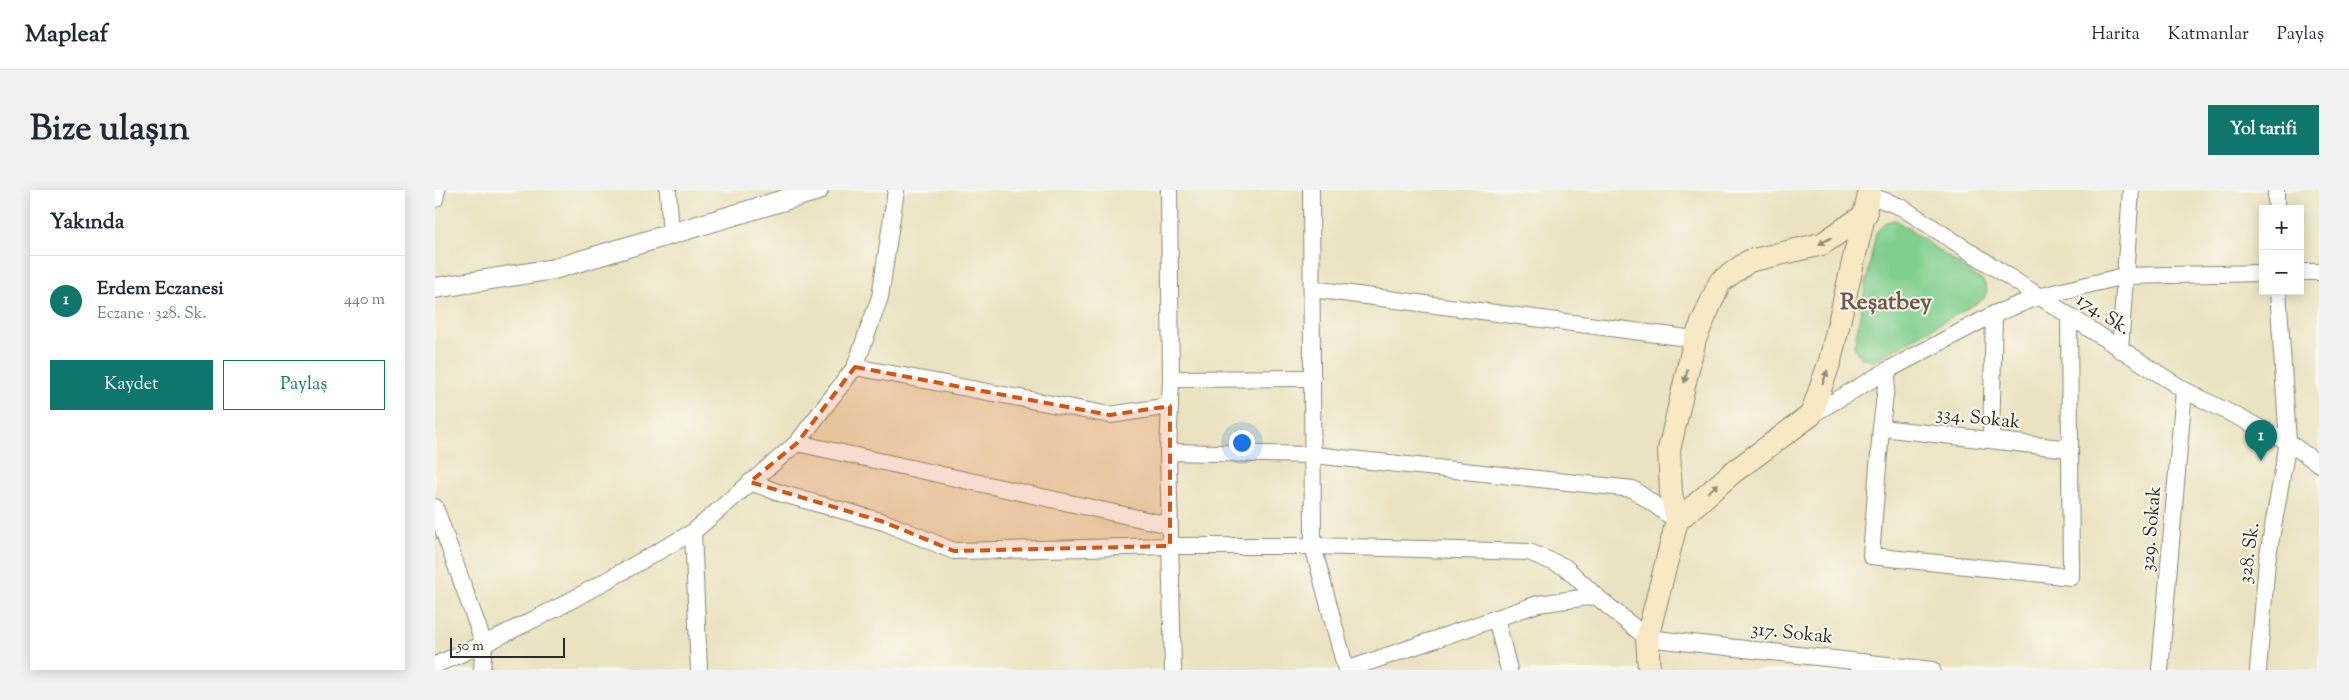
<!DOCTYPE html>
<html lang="tr">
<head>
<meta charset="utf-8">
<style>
	:root { --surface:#fff; --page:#f2f2f3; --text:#1f2937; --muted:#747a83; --line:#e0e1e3; --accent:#0f766e }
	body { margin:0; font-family:"Sorts Mill Goudy",serif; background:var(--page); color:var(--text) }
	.controls { position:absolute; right:15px; top:15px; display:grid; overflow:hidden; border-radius:0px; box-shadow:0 2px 12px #0003 }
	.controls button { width:45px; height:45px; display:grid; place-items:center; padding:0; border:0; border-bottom:1px solid var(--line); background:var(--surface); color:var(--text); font:25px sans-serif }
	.scale { position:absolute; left:15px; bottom:12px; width:115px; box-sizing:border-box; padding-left:5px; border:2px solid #2b2b2b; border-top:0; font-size:14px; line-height:18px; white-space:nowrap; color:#2b2b2b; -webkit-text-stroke:4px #fbf7ec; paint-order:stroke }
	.you { position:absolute; left:806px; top:252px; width:18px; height:18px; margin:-12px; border:4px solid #fff; border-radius:50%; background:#1a73e8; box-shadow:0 0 0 8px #1a73e833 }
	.badge { display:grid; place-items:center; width:32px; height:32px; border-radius:50%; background:var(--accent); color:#fff; font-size:16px; font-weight:700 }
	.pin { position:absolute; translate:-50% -41px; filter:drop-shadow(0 1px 2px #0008) }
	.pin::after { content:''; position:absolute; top:26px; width:18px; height:15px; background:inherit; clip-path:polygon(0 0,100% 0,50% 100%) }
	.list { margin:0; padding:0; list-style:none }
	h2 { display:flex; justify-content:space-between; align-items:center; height:65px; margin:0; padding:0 20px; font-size:21px }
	h2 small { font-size:16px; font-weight:400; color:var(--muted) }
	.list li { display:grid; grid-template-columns:32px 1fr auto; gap:15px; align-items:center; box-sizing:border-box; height:90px; padding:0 20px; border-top:1px solid var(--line) }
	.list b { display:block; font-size:19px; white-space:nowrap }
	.list p { margin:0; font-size:16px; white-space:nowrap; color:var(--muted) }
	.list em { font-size:16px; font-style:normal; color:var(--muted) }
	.actions { display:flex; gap:10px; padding:15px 20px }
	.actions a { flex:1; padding:11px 0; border:1px solid var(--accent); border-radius:0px; text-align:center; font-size:18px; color:var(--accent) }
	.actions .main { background:var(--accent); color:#fff }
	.map { position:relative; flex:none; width:1884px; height:480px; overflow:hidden; border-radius:0px }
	header { display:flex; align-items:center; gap:30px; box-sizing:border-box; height:70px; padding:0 25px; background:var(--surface); border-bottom:1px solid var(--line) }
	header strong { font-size:24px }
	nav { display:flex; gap:28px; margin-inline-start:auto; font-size:18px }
	.intro { display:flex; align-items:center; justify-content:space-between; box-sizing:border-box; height:120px; padding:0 30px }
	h1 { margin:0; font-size:35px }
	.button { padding:12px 22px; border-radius:0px; background:var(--accent); color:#fff; font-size:18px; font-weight:700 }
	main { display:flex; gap:30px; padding:0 30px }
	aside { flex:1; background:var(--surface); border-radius:0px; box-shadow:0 2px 12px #0003 }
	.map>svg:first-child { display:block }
</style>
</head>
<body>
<header>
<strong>Mapleaf</strong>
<nav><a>Harita</a><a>Katmanlar</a><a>Paylaş</a></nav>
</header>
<div class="intro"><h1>Bize ulaşın</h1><a class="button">Yol tarifi</a></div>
<main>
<aside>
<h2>Yakında<small></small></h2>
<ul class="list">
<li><span class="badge">1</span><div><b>Erdem Eczanesi</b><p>Eczane · 328. Sk.</p></div><em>440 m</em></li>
</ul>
<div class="actions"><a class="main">Kaydet</a><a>Paylaş</a></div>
</aside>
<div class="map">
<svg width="1884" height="480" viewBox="0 0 1884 480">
	<rect width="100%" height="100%" fill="#fbf7ec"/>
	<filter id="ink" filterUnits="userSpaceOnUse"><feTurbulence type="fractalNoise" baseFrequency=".02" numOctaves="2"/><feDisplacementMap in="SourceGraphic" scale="10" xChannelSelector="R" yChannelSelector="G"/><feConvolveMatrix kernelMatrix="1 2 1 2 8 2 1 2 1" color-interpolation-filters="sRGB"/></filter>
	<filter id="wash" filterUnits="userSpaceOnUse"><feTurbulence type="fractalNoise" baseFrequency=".0096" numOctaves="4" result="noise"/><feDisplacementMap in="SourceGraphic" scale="20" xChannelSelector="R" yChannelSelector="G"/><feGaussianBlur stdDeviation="1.12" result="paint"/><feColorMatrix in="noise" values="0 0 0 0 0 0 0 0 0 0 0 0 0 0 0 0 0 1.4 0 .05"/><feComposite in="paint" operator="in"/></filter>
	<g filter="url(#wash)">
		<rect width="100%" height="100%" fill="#eae2c0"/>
		<polygon fill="#80cf8f" stroke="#567d5d" points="1461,30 1549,92 1552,100 1549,109 1439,171 1425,168 1419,156 1441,42 1450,32"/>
	</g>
	<g filter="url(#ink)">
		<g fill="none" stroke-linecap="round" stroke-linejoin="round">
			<defs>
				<g id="minor">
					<polyline points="233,0 236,44"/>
					<polyline points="734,0 736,189 733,262 738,480"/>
					<polyline points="876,0 878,356 911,480"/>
					<polyline points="1841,0 1841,19"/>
					<polyline points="1434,5 1466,17 1749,200 1853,252 1884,274"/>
					<polyline points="0,9 2,0"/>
					<polyline points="1865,82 1884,82"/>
					<polyline points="877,99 1260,149"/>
					<polyline points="1685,160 1696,0"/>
					<polyline points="420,177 675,225 735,216"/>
					<polyline points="1453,180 1446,238 1436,366 1636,387 1634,127"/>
					<polyline points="736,189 878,188"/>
					<polyline points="1376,225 1453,180 1559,124 1603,107 1689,86 1828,83"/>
					<polyline points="1446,238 1635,259"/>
					<polyline points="1556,250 1559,124"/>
					<polyline points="362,253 734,335"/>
					<polyline points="733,262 879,265 1198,299 1242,331"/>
					<polyline points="315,292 348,304 449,332 519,361 735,356 878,356 1094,362 1130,377 1161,406"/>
					<polyline points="0,317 49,454 0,475"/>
					<polyline points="258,342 264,480"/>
					<polyline points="1061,428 1074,480"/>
					<polyline points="47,480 49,454 126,416 258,342 362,253 420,177 445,107 461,0"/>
					<polyline points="911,480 1103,414 1161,406 1212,448 1497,480"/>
					<polyline points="1725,480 1749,200"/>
					<polyline points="1823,480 1832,371 1853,252 1843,101"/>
				</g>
				<polyline id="tertiary" points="0,98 119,79 383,0"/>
				<g id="secondary">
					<polyline points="1242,331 1297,283 1376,225 1395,171 1435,0"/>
					<polyline points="1214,480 1212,448 1242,331 1236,303 1234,260 1260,149 1285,92 1314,71 1387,54 1431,24"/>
				</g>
			</defs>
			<use href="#minor" stroke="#8a8676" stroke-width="18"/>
			<use href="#tertiary" stroke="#8a8676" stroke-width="22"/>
			<use href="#secondary" stroke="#8a8676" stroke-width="24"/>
			<use href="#minor" stroke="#fff" stroke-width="16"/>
			<use href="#tertiary" stroke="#fff" stroke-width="20"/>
			<use href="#secondary" stroke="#f6e9c3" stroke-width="22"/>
		</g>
		<defs><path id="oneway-solid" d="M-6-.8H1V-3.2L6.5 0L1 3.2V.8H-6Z" transform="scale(1.25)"/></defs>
		<g fill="#908a77">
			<use href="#oneway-solid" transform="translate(1390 51) rotate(151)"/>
			<use href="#oneway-solid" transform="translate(1251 186) rotate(103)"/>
			<use href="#oneway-solid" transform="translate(1390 187) rotate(-70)"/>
			<use href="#oneway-solid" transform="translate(1278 298) rotate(-39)"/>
		</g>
	</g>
	<path fill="#d5540f" fill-opacity="0.2" stroke="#d5540f" stroke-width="4" stroke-dasharray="10 6" stroke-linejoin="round" d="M420,177L675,225L735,216V356L519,361L449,332L315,292L362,253Z"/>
	<g text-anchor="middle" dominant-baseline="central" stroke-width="4" stroke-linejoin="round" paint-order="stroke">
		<g font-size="19" fill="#2b2b2b" stroke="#fbf7ec">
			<text transform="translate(1668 125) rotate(33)">174. Sk.</text>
			<text transform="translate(1543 229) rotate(6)">334. Sokak</text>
			<text transform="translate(1717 339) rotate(-85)">329. Sokak</text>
			<text transform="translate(1815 363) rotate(-82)">328. Sk.</text>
			<text transform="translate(1357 444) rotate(6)">317. Sokak</text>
		</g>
		<g font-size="24" font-weight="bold" fill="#715a4a" stroke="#fbf7ec">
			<text x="1451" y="113">Reşatbey</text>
		</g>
	</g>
</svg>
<div class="controls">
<button>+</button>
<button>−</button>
</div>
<div class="scale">50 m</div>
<div class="you"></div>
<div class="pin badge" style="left:1826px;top:271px">1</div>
</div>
</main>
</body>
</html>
